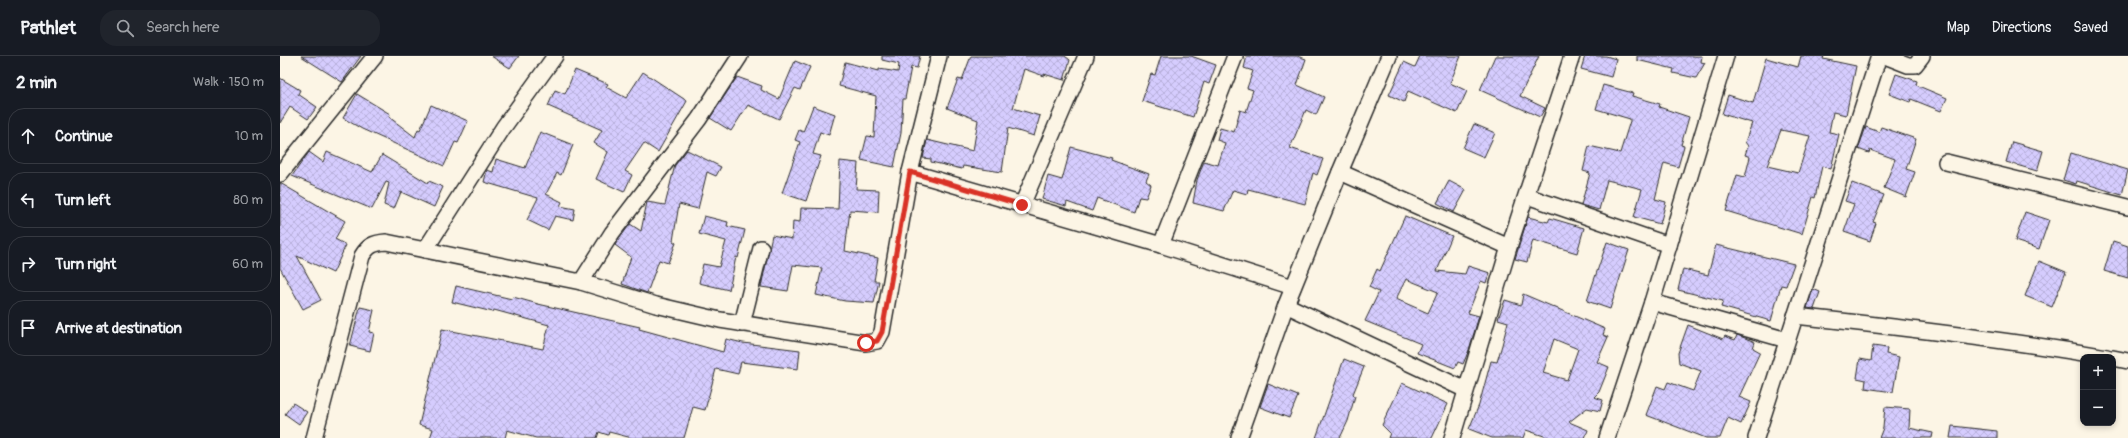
<!DOCTYPE html>
<html lang="en">
<head>
<meta charset="utf-8">
<style>
	:root { --surface:#171b24; --page:#20242c; --text:#f1f3f6; --muted:#9ea1a6; --line:#363941 }
	body { margin:0; font-family:Pangolin,sans-serif; background:var(--page); color:var(--text) }
	.controls { position:absolute; right:12px; bottom:12px; display:grid; overflow:hidden; border-radius:8px; box-shadow:0 2px 6px #0003 }
	.controls button { width:36px; height:36px; display:grid; place-items:center; padding:0; border:0; border-bottom:1px solid var(--line); background:var(--surface); color:var(--text); font:20px sans-serif }
	.stop { position:absolute; width:12px; height:12px; margin:-9px; border:3px solid #d93025; border-radius:50%; background:#fff }
	.stop.end { background:#d93025; border-color:#fff; box-shadow:0 1px 4px #0008 }
	.list { margin:0; padding:0; list-style:none }
	h2 { display:flex; justify-content:space-between; align-items:center; height:52px; margin:0; padding:0 16px; font-size:17px }
	h2 small { font-size:13px; font-weight:400; color:var(--muted) }
	.list li { display:grid; grid-template-columns:26px 1fr auto; gap:12px; align-items:center; box-sizing:border-box; height:56px; margin:0 8px 8px; padding:0 8px; border:1px solid var(--line); border-radius:16px }
	.list b { display:block; font-size:15px; white-space:nowrap }
	.list em { font-size:13px; font-style:normal; color:var(--muted) }
	.icon { flex:none; width:22px; height:22px; fill:none; stroke:currentColor; stroke-width:2; stroke-linecap:round; stroke-linejoin:round }
	.map { position:relative; flex:none; width:1848px; height:382px; overflow:hidden }
	header { display:flex; align-items:center; gap:24px; box-sizing:border-box; height:56px; padding:0 20px; background:var(--surface); border-bottom:1px solid var(--line) }
	header strong { font-size:19px }
	nav { display:flex; gap:22px; margin-inline-start:auto; font-size:14px }
	.search { width:280px; height:36px; background:var(--page); display:flex; align-items:center; gap:10px; box-sizing:border-box; padding:0 14px; border-radius:16px; color:var(--muted); font-size:15px }
	main { display:flex }
	aside { flex:1; background:var(--surface) }
	.map>svg:first-child { display:block }
</style>
</head>
<body>
<header>
<strong>Pathlet</strong>
<div class="search"><svg class="icon" aria-label="search" viewBox="0 0 24 24"><circle cx="10" cy="10" r="6"/><path d="M15 15l6 6"/></svg>Search here</div>
<nav><a>Map</a><a>Directions</a><a>Saved</a></nav>
</header>
<main>
<aside>
<h2>2 min<small>Walk · 150 m</small></h2>
<ul class="list">
<li><svg class="icon" aria-label="ahead" viewBox="0 0 24 24"><path d="M12 20V5M6 11l6-6 6 6"/></svg><div><b>Continue</b></div><em>10 m</em></li>
<li><svg class="icon" aria-label="left" viewBox="0 0 24 24"><path d="M17 20v-9H6M10 6l-5 5 5 5"/></svg><div><b>Turn left</b></div><em>80 m</em></li>
<li><svg class="icon" aria-label="right" viewBox="0 0 24 24"><path d="M7 20v-9h11M14 6l5 5-5 5"/></svg><div><b>Turn right</b></div><em>60 m</em></li>
<li><svg class="icon" aria-label="arrive" viewBox="0 0 24 24"><path d="M6 21V4h12l-3 4 3 4H6"/></svg><div><b>Arrive at destination</b></div></li>
</ul>
</aside>
<div class="map">
<svg width="1848" height="382" viewBox="0 0 1848 382">
	<defs>
		<pattern id="building-cross-hatch" width="8" height="8" patternUnits="userSpaceOnUse"><rect width="8" height="8" fill="#d5ccfe"/><path d="M0 0l8 8M0 8l8-8" fill="none" stroke="#b7afda"/></pattern>
	</defs>
	<rect width="100%" height="100%" fill="#fcf5e5"/>
	<filter id="ink" filterUnits="userSpaceOnUse"><feTurbulence type="fractalNoise" baseFrequency=".025" numOctaves="2"/><feDisplacementMap in="SourceGraphic" scale="8" xChannelSelector="R" yChannelSelector="G"/><feConvolveMatrix kernelMatrix="1 2 1 2 8 2 1 2 1" color-interpolation-filters="sRGB"/></filter>
	<g filter="url(#ink)">
		<g fill="url(#building-cross-hatch)" stroke="#2b2b2b" fill-rule="evenodd">
			<polygon points="21,0 81,0 62,26"/>
			<polygon points="211,0 239,0 230,12"/>
			<polygon points="602,0 640,0 637,12 631,11 625,43 623,43 621,77 614,111 581,104 587,80 594,81 596,40 559,30 565,6 599,15 599,13 618,16 619,8 602,4"/>
			<polygon points="691,0 785,0 790,4 784,24 764,18 764,20 744,13 733,52 760,60 754,80 728,72 722,116 683,110 682,113 651,106 651,103 643,102 647,84 693,95 698,64 667,52 678,23 682,24"/>
			<polygon points="881,0 911,0 936,9 929,28 924,26 913,61 862,45 871,18 875,19"/>
			<polygon points="967,0 1017,0 1026,3 1017,29 1044,41 1036,59 1026,54 1010,92 1043,103 1037,119 1033,117 1025,148 968,133 967,138 953,134 944,155 913,147 917,124 924,105 938,109 945,87 937,84 940,72 954,76 960,54 966,56 973,34 967,32 973,15 964,12"/>
			<polygon points="1140,0 1181,0 1170,27 1187,35 1177,57 1128,35 1124,46 1109,39 1124,6 1135,11"/>
			<polygon points="1215,0 1259,0 1240,40 1265,52 1260,61 1200,34"/>
			<polygon points="1305,0 1326,0 1336,3 1331,21 1301,13"/>
			<polygon points="1357,0 1422,0 1421,6 1425,7 1416,22 1393,17 1394,13 1357,4"/>
			<path d="M1521,0H1544L1543,3L1576,10L1566,59L1553,56L1549,76L1559,78L1551,113L1542,110L1535,142L1533,141L1522,178L1446,155L1457,119L1465,121L1470,101L1465,99L1468,90L1465,86L1472,67L1442,58L1448,39L1473,47L1486,2L1518,11ZM1501,74L1530,80L1518,117L1487,110Z"/>
			<polygon points="515,5 530,11 520,34 515,32 499,63 468,49 451,75 430,62 457,21 482,30 481,34 499,43"/>
			<polygon points="295,14 328,28 326,31 346,42 363,16 407,45 378,96 364,87 345,115 352,119 344,136 316,123 328,96 314,87 322,74 268,50 275,34 285,38"/>
			<polygon points="1616,18 1637,25 1636,29 1667,42 1661,55 1631,43 1630,46 1609,38"/>
			<polygon points="0,22 20,34 18,38 37,51 28,63 10,51 0,67"/>
			<polygon points="1323,29 1353,37 1352,40 1380,48 1379,51 1409,61 1401,89 1404,90 1398,111 1384,107 1375,143 1386,146 1380,168 1354,161 1362,133 1327,124 1319,154 1301,149 1310,117 1303,115 1309,90 1340,97 1350,65 1350,63 1316,53"/>
			<polygon points="77,38 110,58 109,61 135,81 138,73 140,74 151,49 188,65 178,87 175,86 164,110 82,73 63,62"/>
			<polygon points="533,50 555,58 549,79 540,76 533,98 541,100 526,145 502,137 520,86 515,84 519,74 523,76"/>
			<polygon points="1194,68 1215,77 1204,101 1183,92"/>
			<polygon points="1586,71 1599,76 1601,71 1636,83 1626,113 1635,116 1626,141 1604,132 1615,103 1590,94 1589,97 1578,93"/>
			<polygon points="260,76 293,89 281,119 277,117 266,138 282,146 280,150 295,153 293,164 275,160 268,174 247,164 258,142 204,126 207,114 213,116 216,103 245,112"/>
			<polygon points="1732,86 1763,95 1757,115 1726,106"/>
			<polygon points="791,91 832,102 831,104 869,118 866,125 871,129 866,142 859,141 854,156 817,142 812,155 787,146 786,150 762,143 768,120 782,124"/>
			<polygon points="407,94 441,111 436,120 427,116 418,153 399,148 393,185 396,187 388,207 379,204 367,237 342,228 351,201 335,189 350,168 361,175 367,146 385,149 395,109"/>
			<polygon points="29,96 43,106 47,96 92,116 102,99 148,127 149,125 163,131 154,151 121,136 114,153 104,149 109,127 106,126 92,153 12,120"/>
			<polygon points="1791,97 1848,114 1842,139 1797,125 1796,128 1783,124"/>
			<polygon points="560,105 578,107 576,133 599,134 598,156 570,154 565,195 598,202 594,225 599,225 594,247 565,245 536,239 542,212 513,209 508,235 481,231 492,179 512,183 513,165 520,166 521,152 558,153"/>
			<polygon points="1169,125 1186,134 1174,156 1157,147"/>
			<polygon points="0,127 65,165 55,183 66,189 53,217 17,200 41,244 23,253 0,212"/>
			<polygon points="1572,127 1604,139 1593,166 1596,167 1590,185 1564,176 1574,148 1565,145"/>
			<polygon points="1745,156 1769,164 1759,193 1735,185"/>
			<polygon points="424,160 448,166 447,170 465,174 458,202 456,201 449,234 419,227 423,208 439,211 446,185 419,178"/>
			<path d="M1125,160L1172,180L1157,215L1185,218L1188,210L1210,217L1206,227L1201,225L1188,257L1199,260L1189,294L1183,308L1178,306L1175,312L1137,297L1141,288L1085,265L1099,236L1089,231L1097,213L1100,215ZM1126,223L1158,236L1148,257L1116,243Z"/>
			<polygon points="1248,161 1268,166 1270,162 1304,172 1297,197 1253,184 1247,206 1235,203"/>
			<polygon points="1833,185 1848,190 1848,222 1824,215"/>
			<polygon points="1327,186 1349,194 1330,253 1307,245"/>
			<polygon points="1436,189 1514,208 1506,230 1501,229 1491,265 1441,251 1443,245 1398,234 1403,213 1428,219"/>
			<polygon points="1759,205 1786,216 1772,251 1745,240"/>
			<polygon points="176,230 232,243 233,241 258,248 360,271 359,273 443,296 446,283 463,287 520,294 518,313 461,306 458,318 436,313 425,354 413,351 404,382 352,382 329,376 328,379 319,376 317,382 256,382 227,374 225,382 150,382 153,373 139,369 162,273 263,293 269,269 214,254 213,256 172,246"/>
			<polygon points="1533,233 1540,236 1534,253 1527,252"/>
			<path d="M1243,238L1325,273L1323,279L1328,281L1317,306L1329,311L1319,336L1314,341L1323,344L1320,355L1307,352L1289,366L1308,374L1305,382H1270L1246,374L1243,382H1212L1189,373L1199,349L1211,305L1217,306L1222,289L1228,266L1218,263L1225,244L1241,249ZM1274,283L1298,293L1287,324L1263,317Z"/>
			<polygon points="80,251 94,254 89,276 94,277 90,295 70,290"/>
			<polygon points="1408,269 1443,283 1445,280 1455,284 1457,279 1465,282 1475,286 1473,292 1480,296 1459,341 1471,346 1461,368 1448,362 1440,382 1426,382 1366,359 1377,330 1385,333 1388,326 1413,335 1421,315 1399,307 1398,297"/>
			<polygon points="1593,290 1607,292 1606,298 1619,301 1613,336 1585,332 1586,324 1577,322 1580,303 1591,305"/>
			<polygon points="1064,303 1084,311 1073,338 1075,340 1068,365 1060,382 1036,382"/>
			<polygon points="1122,327 1168,348 1152,382 1108,382 1110,377 1102,369"/>
			<polygon points="988,328 1018,340 1009,362 980,351"/>
			<polygon points="13,347 27,356 19,368 5,358"/>
			<polygon points="1605,351 1630,353 1629,372 1653,377 1652,382 1599,382 1603,372"/>
			<polygon points="1672,370 1717,375 1717,382 1670,382"/>
		</g>
		<g fill="none" stroke-linecap="round" stroke-linejoin="round">
			<defs>
				<g id="minor">
					<polyline points="1605,0 1628,9 1635,9 1642,0"/>
					<polyline points="1666,106 1848,151"/>
					<polyline points="630,116 881,189 1013,231"/>
					<polyline points="1060,116 1229,191"/>
					<polyline points="0,118 95,0"/>
					<polyline points="1247,140 1389,189"/>
					<polyline points="742,149 806,0"/>
					<polyline points="881,189 955,0"/>
					<polyline points="145,194 223,72 275,0"/>
					<polyline points="301,226 332,177 419,63 460,0"/>
					<polyline points="1372,246 1507,284"/>
					<polyline points="1006,249 1186,334"/>
					<path d="M1515,260C1619,271 1723,283 1827,301"/>
					<polyline points="462,268 481,192"/>
					<polyline points="1833,302 1848,305"/>
					<path d="M34,382L82,200C88,190 93,187 106,186L301,226L376,249L440,264L586,287L597,285L602,276L630,116L659,0"/>
					<polyline points="959,382 1006,249 1060,116 1109,0"/>
					<polyline points="1172,382 1229,191 1292,0"/>
					<polyline points="1327,382 1372,246 1446,0"/>
					<polyline points="1476,382 1599,0"/>
				</g>
			</defs>
			<use href="#minor" stroke="#2b2b2b" stroke-width="18"/>
			<use href="#minor" stroke="#fcf5e5" stroke-width="15"/>
		</g>
	</g>
	<g fill="none" stroke-linecap="round" stroke-linejoin="round" filter="url(#ink)">
		<polyline stroke="#d93025" stroke-width="5" points="586,287 597,285 602,276 630,116 742,149"/>
	</g>
</svg>
<div class="controls">
<button>+</button>
<button>−</button>
</div>
<div class="stop" style="left:586px;top:287px"></div>
<div class="stop end" style="left:742px;top:149px"></div>
</div>
</main>
</body>
</html>
